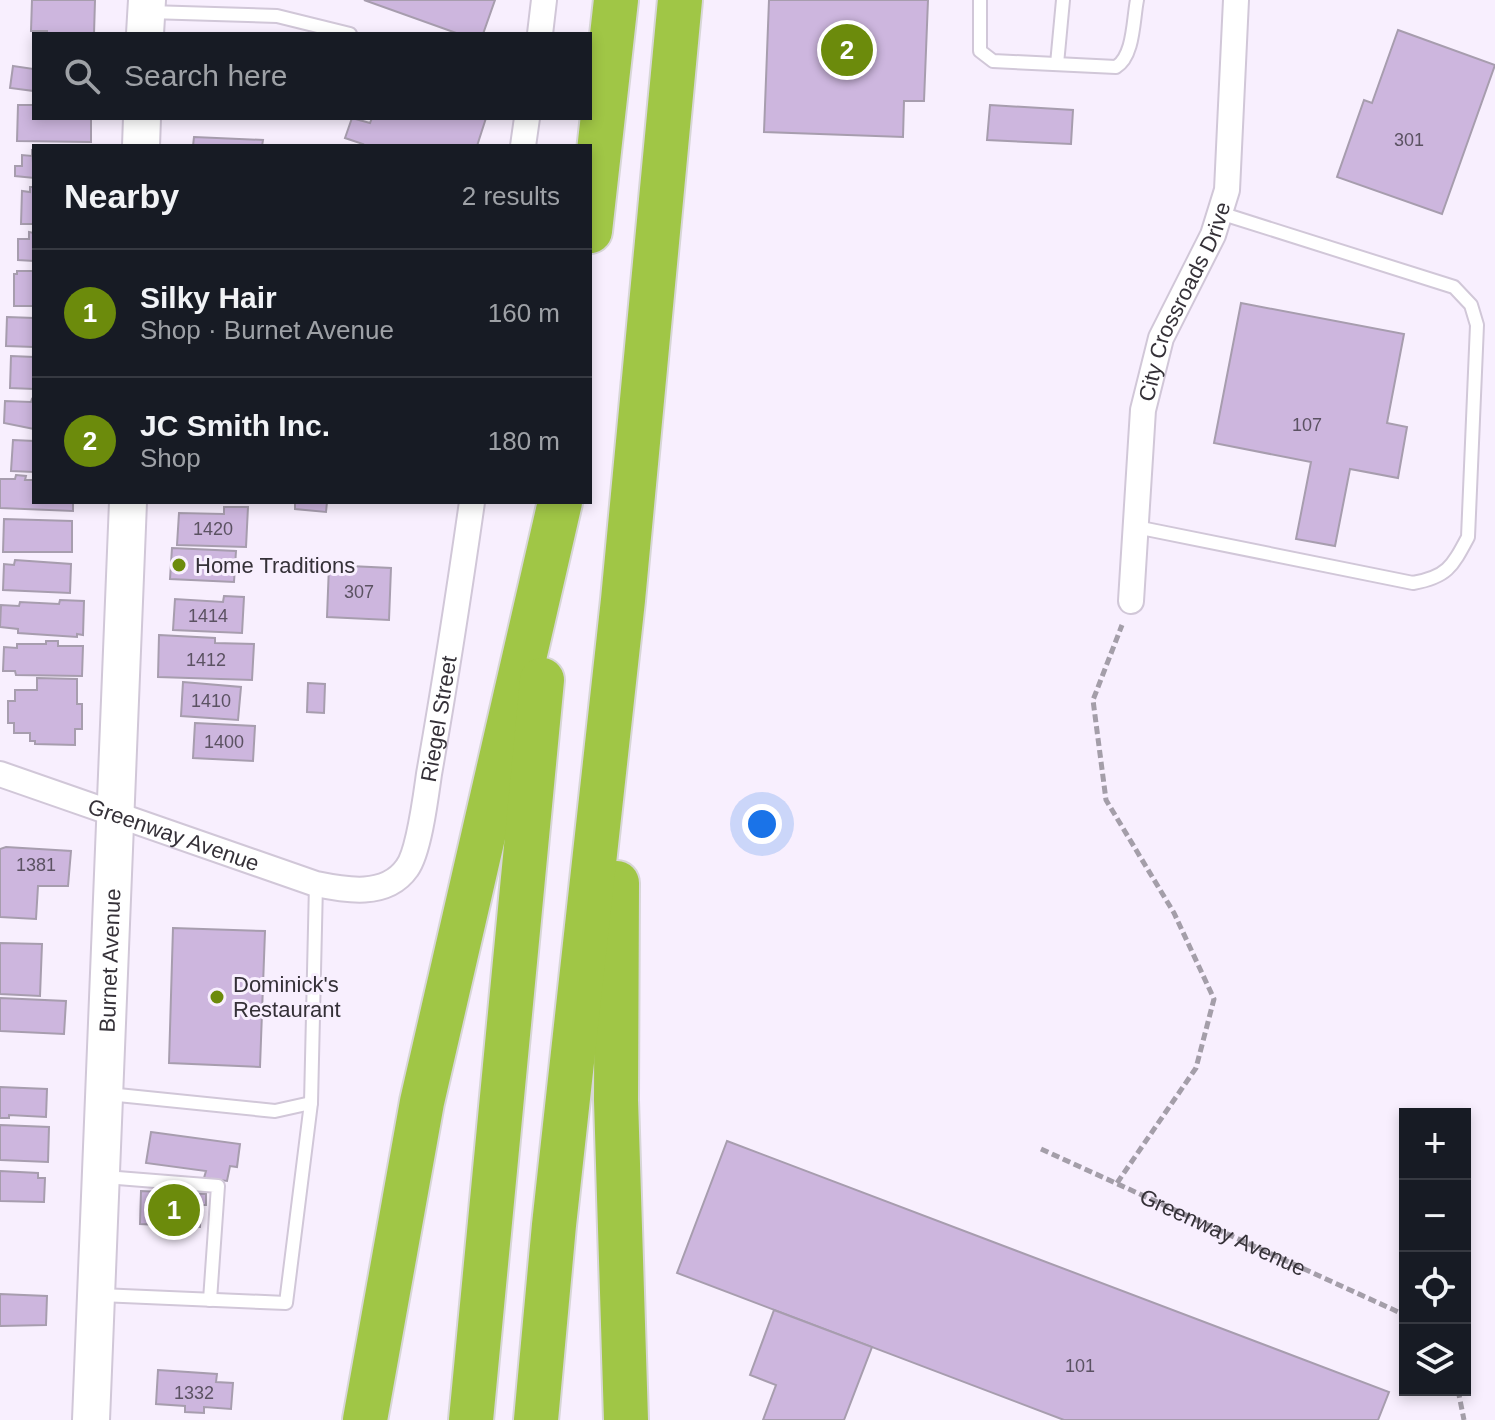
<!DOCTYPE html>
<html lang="en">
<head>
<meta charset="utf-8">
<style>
	:root { --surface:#171b24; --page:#242831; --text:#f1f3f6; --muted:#9ea1a6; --line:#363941; --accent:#6c8b0c }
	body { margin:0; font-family:Helvetica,sans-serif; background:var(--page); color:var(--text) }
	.controls { position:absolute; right:24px; bottom:24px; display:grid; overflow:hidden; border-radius:0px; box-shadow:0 4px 12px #0003 }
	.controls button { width:72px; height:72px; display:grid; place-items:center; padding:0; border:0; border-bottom:2px solid var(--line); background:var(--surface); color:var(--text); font:40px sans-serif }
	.you { position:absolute; left:762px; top:824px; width:28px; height:28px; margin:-20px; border:6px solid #fff; border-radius:50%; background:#1a73e8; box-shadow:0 0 0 12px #1a73e833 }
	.badge { display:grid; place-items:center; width:52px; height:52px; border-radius:50%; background:var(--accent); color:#fff; font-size:26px; font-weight:700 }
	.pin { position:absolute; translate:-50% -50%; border:4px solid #fff; box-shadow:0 2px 8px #0006 }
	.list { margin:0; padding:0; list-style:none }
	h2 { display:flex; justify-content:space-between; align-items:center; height:104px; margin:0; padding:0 32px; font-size:34px }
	h2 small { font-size:26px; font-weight:400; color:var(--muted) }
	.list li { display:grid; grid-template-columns:52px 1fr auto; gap:24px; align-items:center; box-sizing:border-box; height:128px; padding:0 32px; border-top:2px solid var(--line) }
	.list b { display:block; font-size:30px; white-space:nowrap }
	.list p { margin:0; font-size:26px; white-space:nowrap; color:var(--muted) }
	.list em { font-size:26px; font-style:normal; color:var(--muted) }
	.icon { flex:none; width:44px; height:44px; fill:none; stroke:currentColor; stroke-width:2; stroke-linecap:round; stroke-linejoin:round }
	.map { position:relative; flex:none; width:1495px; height:1420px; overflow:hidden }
	.search { position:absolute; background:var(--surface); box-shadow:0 4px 12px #0003; left:32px; top:32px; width:560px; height:88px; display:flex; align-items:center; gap:20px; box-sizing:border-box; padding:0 28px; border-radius:0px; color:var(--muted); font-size:30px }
	.panel { position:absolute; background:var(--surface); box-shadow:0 4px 12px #0003; left:32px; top:144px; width:560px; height:360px; border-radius:0px }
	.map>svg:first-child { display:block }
</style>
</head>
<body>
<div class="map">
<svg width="1495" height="1420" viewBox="0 0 1495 1420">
	<rect width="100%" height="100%" fill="#f8effe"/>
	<g fill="#cdb6de" stroke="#a79dae" stroke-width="2">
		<polygon points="32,0 95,0 94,34 47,34 47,31 31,31"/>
		<polygon points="364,0 495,0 483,34 459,34"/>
		<polygon points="769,0 928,0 924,101 904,101 903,137 764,132"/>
		<polygon points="1398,30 1495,65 1442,214 1337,177 1364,100 1372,103"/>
		<polygon points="13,66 34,69 34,91 10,88"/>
		<polygon points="18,105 34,105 34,118 91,118 91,142 17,141"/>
		<polygon points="990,105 1073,110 1071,144 987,140"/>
		<polygon points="352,118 370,123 372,118 486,118 477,146 362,146 363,144 345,138"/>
		<polygon points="194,137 263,140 262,146 193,146"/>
		<polygon points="32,149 34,178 15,176 15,166 22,166 22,155 32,156"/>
		<polygon points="30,187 34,187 34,224 21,224 22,191 30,192"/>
		<polygon points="29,232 34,233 34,261 18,260 18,239 29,239"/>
		<polygon points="17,271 34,271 34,306 14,306 14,274 17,274"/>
		<polygon points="1241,303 1404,334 1387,423 1407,427 1398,478 1350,469 1335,546 1296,539 1311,462 1214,443"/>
		<polygon points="7,317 34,318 34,347 6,346"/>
		<polygon points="11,356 34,357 34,389 10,388"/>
		<polygon points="32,399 34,400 34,429 4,423 5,401 31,402"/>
		<polygon points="13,440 34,441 34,472 11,471"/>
		<polygon points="16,475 26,476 25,480 34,480 34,502 73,502 73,511 0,508 0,479 15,479"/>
		<polygon points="295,502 327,502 326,512 295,509"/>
		<polygon points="224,507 248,507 246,547 177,545 179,513 224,514"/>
		<polygon points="4,519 72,521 72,552 3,552"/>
		<polygon points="172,548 236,551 234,582 170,579"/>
		<polygon points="15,560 71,564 70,593 3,590 4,564 14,565"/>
		<polygon points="329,565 391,568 389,620 327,617"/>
		<polygon points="224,596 244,597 242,633 173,630 175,599 223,602"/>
		<polygon points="60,600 84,601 83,635 77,634 77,637 18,633 18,629 0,627 1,605 19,606 20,602 59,604"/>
		<polygon points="159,635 215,638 215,643 254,644 252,680 158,677"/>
		<polygon points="46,641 58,641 58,646 83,646 82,676 16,675 15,671 3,671 4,647 17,648 17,644 46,644"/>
		<polygon points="37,678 77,679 77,704 82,704 82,729 75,729 75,745 35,744 35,741 30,741 30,733 14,733 14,723 8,723 8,701 15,701 15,690 37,690"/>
		<polygon points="183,682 241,687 238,720 181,716"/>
		<polygon points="308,683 325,684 324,713 307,712"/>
		<polygon points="195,723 255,726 253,761 193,758"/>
		<polygon points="6,847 71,851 68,886 38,886 36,919 0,917 0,849"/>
		<polygon points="173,928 265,931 260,1067 169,1063"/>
		<polygon points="0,943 42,944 40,996 0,994"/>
		<polygon points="0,998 66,1001 64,1034 0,1031"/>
		<polygon points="0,1087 47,1089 46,1117 9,1115 9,1118 0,1118"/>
		<polygon points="0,1125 49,1127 48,1162 0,1160"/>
		<polygon points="151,1132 240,1144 237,1167 230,1166 227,1181 204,1178 206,1171 146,1163"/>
		<polygon points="727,1141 1389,1392 1378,1420 1064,1420 677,1273"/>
		<polygon points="0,1171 38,1173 38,1178 45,1178 44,1202 0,1201"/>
		<polygon points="141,1191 206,1194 206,1205 201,1205 200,1227 140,1224"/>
		<polygon points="0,1294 47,1296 46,1325 0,1326"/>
		<polygon points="774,1310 872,1347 844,1420 763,1420 776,1385 750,1375"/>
		<polygon points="158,1370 217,1374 216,1382 233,1383 231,1409 204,1407 204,1413 185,1412 185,1406 156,1404"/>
	</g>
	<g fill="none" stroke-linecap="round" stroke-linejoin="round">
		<defs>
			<g id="lane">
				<path d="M980,0V51L993,61L1116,67C1134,56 1133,20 1137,0"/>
				<polyline points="149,12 277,16 350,34"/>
				<polyline points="1057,64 1063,0"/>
				<path d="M1136,527L1413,583C1447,577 1452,567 1468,537L1477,325L1471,305L1454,287L1220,213"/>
				<polyline points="108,1094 275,1111 311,1103"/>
				<polyline points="105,1177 218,1186 210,1300"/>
				<polyline points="100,1295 286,1303 311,1103 316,884"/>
			</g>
			<g id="street">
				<polyline points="540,34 544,0"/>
				<polyline points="523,146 527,118"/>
				<path id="s2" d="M1131,601L1143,410L1161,338L1213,235L1227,190L1236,0"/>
				<path id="s3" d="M0,774L316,884C345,890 386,898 407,868C419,852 426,795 429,774C445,683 459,593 472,502"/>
			</g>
			<g id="secondary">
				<polyline points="145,34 147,0"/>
				<polyline points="141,146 142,118"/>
				<path id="s4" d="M91,1420L128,502"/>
			</g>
			<g id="highway">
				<polyline points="590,231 616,0"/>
				<polyline points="617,883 616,1100 626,1420"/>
				<polyline points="365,1420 422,1102 560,502"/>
				<polyline points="471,1420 542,680"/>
				<polyline points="536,1420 554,1225 623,600 680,0"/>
			</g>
		</defs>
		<use href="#lane" stroke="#d1c7d8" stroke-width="16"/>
		<use href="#street" stroke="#d1c7d8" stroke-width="28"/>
		<use href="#secondary" stroke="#d1c7d8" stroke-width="40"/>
		<use href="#highway" stroke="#d7d6d7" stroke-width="48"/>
		<g stroke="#a49ea9" stroke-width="5" stroke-dasharray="8 4" stroke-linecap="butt">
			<path id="s1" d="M1041,1149L1405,1315"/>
			<polyline points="1117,1183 1196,1068 1214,999 1174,913 1106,800 1093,700 1122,625"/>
			<polyline points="1458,1390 1464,1420"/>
		</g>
		<use href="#lane" stroke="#fff" stroke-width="12"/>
		<use href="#street" stroke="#fff" stroke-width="24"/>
		<use href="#secondary" stroke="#fff" stroke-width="36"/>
		<use href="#highway" stroke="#a0c646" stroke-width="44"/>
	</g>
	<g fill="#6c8b0c" stroke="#f8effe" stroke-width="3">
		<circle cx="179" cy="565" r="8"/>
		<circle cx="217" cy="997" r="8"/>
	</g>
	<g text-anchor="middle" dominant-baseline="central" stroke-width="6" stroke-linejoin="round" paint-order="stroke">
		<g font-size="18" fill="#5b5262">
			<text x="1409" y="140">301</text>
			<text x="1307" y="425">107</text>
			<text x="213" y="529">1420</text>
			<text x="359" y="592">307</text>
			<text x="208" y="616">1414</text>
			<text x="206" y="660">1412</text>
			<text x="211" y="701">1410</text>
			<text x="224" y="742">1400</text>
			<text x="36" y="865">1381</text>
			<text x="1080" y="1366">101</text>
			<text x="194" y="1393">1332</text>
		</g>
		<g font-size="22" fill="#353138" stroke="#f8effe">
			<text stroke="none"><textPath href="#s2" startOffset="308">City Crossroads Drive</textPath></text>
			<text stroke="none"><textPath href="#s3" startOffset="586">Riegel Street</textPath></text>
			<text stroke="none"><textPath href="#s3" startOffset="184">Greenway Avenue</textPath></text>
			<text stroke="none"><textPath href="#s4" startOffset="460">Burnet Avenue</textPath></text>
			<text stroke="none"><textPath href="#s1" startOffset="200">Greenway Avenue</textPath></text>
		</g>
		<g font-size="22" fill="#353138" stroke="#f8effe" text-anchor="start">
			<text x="195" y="565">Home Traditions</text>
			<text x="233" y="984">Dominick's<tspan x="233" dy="25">Restaurant</tspan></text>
		</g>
	</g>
</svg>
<div class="controls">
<button>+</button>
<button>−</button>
<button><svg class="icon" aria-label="locate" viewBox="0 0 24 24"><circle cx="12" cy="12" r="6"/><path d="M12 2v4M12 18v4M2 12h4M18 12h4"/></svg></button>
<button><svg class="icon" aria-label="layers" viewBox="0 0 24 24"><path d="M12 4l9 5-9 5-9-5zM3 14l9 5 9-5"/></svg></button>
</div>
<div class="you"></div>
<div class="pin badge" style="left:174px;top:1210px">1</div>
<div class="pin badge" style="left:847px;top:50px">2</div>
<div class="search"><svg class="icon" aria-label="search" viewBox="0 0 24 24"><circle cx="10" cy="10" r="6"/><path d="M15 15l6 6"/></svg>Search here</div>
<section class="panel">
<h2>Nearby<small>2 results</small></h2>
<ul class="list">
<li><span class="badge">1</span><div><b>Silky Hair</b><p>Shop · Burnet Avenue</p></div><em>160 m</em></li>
<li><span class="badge">2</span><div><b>JC Smith Inc.</b><p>Shop</p></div><em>180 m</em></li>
</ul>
</section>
</div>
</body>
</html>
